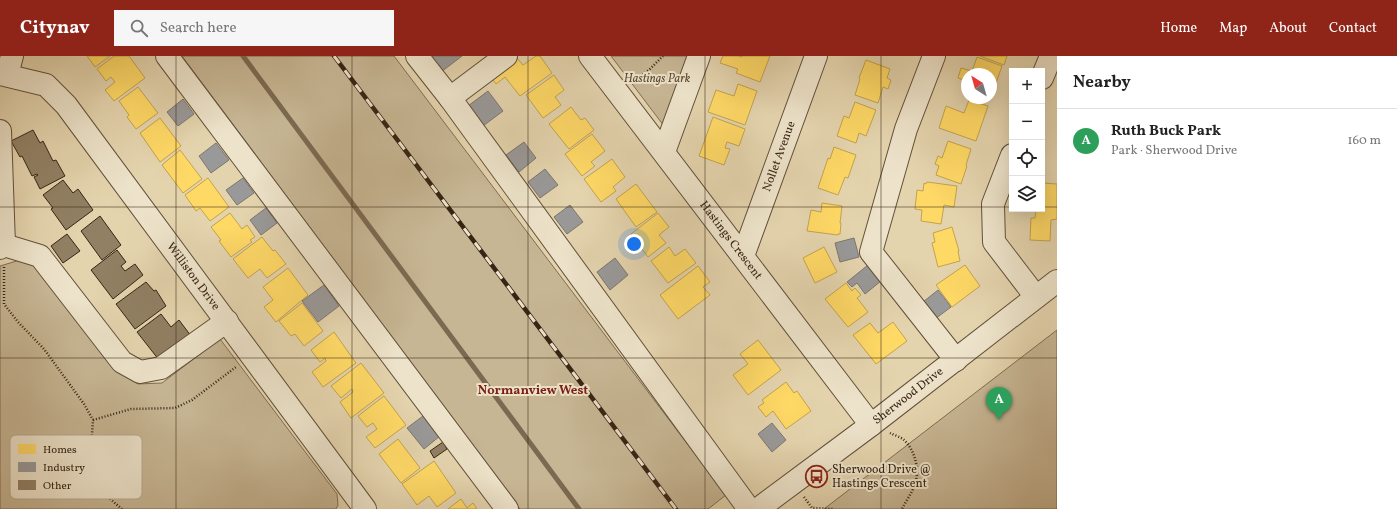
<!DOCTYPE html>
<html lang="en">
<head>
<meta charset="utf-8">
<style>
	:root { --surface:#fff; --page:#f6f6f6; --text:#222; --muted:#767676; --line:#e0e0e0; --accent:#8f2418 }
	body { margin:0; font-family:Vollkorn,serif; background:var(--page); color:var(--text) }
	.controls { position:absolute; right:12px; top:12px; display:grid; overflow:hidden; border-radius:0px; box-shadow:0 4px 16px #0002 }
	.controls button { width:36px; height:36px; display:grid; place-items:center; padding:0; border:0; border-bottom:1px solid var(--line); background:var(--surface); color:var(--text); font:20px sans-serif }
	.compass { position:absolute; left:961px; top:12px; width:36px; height:36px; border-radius:50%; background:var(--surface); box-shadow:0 4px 16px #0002; rotate:323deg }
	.you { position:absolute; left:634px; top:188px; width:14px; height:14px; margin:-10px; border:3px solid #fff; border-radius:50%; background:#1a73e8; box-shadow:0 0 0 6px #1a73e833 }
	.badge { display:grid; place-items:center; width:26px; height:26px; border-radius:50%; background:var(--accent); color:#fff; font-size:13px; font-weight:700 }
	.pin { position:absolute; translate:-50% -33px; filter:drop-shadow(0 1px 2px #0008) }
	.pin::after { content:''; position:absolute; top:21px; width:14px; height:12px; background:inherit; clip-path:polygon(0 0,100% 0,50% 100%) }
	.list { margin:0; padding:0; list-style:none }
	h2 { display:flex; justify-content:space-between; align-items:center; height:52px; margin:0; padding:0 16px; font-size:17px }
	h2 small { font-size:13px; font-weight:400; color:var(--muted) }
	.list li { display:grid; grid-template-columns:26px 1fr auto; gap:12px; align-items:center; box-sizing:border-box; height:64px; padding:0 16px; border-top:1px solid var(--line) }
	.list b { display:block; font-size:15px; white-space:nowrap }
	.list p { margin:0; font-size:13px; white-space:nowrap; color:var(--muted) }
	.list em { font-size:13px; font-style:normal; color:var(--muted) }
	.icon { flex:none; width:22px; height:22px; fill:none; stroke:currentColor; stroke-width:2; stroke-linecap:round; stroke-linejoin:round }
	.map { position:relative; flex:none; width:1057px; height:453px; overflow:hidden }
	header { display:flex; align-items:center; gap:24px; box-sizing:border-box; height:56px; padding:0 20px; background:var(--accent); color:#fff }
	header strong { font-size:19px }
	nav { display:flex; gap:22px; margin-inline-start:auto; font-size:14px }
	.search { width:280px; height:36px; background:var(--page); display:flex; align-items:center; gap:10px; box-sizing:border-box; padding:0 14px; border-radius:0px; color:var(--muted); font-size:15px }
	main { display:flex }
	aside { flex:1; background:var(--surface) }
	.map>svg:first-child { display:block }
</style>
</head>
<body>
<header>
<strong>Citynav</strong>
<div class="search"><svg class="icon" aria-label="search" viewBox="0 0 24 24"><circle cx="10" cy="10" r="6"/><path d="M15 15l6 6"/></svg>Search here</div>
<nav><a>Home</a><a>Map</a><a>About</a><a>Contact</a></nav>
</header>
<main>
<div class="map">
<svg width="1057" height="453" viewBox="0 0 1057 453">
	<rect width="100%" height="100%" fill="#e4d4ae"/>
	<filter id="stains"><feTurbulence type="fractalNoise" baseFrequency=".005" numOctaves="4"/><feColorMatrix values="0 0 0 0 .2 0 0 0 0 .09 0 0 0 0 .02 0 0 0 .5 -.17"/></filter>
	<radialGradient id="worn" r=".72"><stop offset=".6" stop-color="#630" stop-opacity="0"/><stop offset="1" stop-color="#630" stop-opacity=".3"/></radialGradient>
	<g fill="#c7b694" stroke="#7f6d54">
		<polygon points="182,0 394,0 726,439 708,453 520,453"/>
		<polygon points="611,0 689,0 664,70"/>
		<polygon points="20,204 37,209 122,317 138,328 162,327 220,283 337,438 338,449 336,453 0,453 0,210"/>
		<polygon points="1057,274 1057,453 824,453"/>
	</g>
	<g fill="#ffd966" stroke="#c3a34d">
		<polygon points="87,0 110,0 95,11"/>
		<polygon points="114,0 129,0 145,22 114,45 105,34 115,26 111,21 106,25 97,13"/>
		<polygon points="536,0 540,0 552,17 520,40 505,21 496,28 490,20 516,1 523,9"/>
		<polygon points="723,0 738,0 742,1 742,0 770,0 760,26 736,17 738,13 720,7"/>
		<polygon points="980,0 1007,0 1004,9"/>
		<polygon points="977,1 1002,10 991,41 991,18 967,18 967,25 958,22 961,12 972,15"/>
		<polygon points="866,4 890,13 887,22 891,24 888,33 883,31 878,47 855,39 860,23 859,22"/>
		<polygon points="554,19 564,34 555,41 561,49 543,62 526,39"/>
		<polygon points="738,28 757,35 745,69 708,56 716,34 734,40"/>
		<polygon points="138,31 158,57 136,73 127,61 129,59 119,45"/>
		<polygon points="969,44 988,50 976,85 939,72 946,50 964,57"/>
		<polygon points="855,46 876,54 866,80 859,77 856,87 837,80 844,60 849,62"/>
		<polygon points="571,51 581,64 585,62 594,74 569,93 549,68"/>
		<polygon points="713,61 745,73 739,90 727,86 725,92 730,93 724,109 699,100"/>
		<polygon points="160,62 181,90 160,106 140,77"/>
		<polygon points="592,78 605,95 591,106 595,110 582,120 565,98"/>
		<polygon points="948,85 971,93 966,109 967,110 961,128 936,119 939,110 935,108 938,100 942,102"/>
		<polygon points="834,91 856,99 848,122 845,121 838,139 818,132 828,102 830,103"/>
		<polygon points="180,94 202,123 183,137 162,109"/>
		<polygon points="612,103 625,121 613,131 616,135 601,146 584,123"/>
		<polygon points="208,122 229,151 210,165 200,152 196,155 185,139"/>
		<polygon points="927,126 957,130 954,151 944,149 941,168 921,165 922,154 915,153 917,134 923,135 924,127 926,128"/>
		<polygon points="1042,127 1057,128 1057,163 1051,164 1050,185 1030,184 1031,162 1035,162 1036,153 1042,153"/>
		<polygon points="636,128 657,156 636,171 616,143"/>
		<polygon points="822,147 842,150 840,167 841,167 840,178 838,178 838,179 807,175 811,154 821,156"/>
		<polygon points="230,157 242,173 247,169 255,181 250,184 252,186 231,201 219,185 221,184 211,171"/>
		<polygon points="658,157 669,171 659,179 666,187 648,201 631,178"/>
		<polygon points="952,171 959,195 958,195 960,205 938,211 932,187 935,186 933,177"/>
		<polygon points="262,181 273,195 275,194 286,208 267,222 260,213 248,222 233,203"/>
		<polygon points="669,191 675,200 685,193 696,207 668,227 651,205"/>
		<polygon points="824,191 837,216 815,227 803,202"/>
		<polygon points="965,209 980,230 952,251 936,229"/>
		<polygon points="698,210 710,226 703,231 710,239 678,263 660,239"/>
		<polygon points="288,212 308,239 276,266 264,251 273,244 263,231"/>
		<polygon points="846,227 852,235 855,232 861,239 857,242 868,256 848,271 825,243"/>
		<polygon points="302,247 323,275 304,290 295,278 291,280 279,265"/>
		<polygon points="893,266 907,285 876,308 853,279 870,267 878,277"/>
		<polygon points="334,276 356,307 323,331 312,316 326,305 325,302 320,306 311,294"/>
		<polygon points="758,284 781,314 748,339 733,319 748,308 740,298"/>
		<polygon points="361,307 384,337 351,362 340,346 353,336 352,333 341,342 331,330"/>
		<polygon points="786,326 794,337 797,335 811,355 786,373 773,355 766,361 758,351 764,347 762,344"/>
		<polygon points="384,340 406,369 375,392 366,381 377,373 373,367 367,371 358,360"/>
		<polygon points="398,383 420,412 401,427 379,398"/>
		<polygon points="434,405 456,437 437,451 429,440 417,449 402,428"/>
		<polygon points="461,443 467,452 473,447 477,453 448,453"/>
	</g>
	<g fill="#999" stroke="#7c7671">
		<polygon points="429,0 462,0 441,16"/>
		<polygon points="488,35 503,55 483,70 468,50"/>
		<polygon points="183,43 194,58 178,70 167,56"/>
		<polygon points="524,86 536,102 519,116 506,99"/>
		<polygon points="216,87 229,104 211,117 199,100"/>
		<polygon points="545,113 558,129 540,142 528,126"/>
		<polygon points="243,122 254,137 237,149 226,134"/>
		<polygon points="570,149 583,166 567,178 554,161"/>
		<polygon points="266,152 277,167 261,179 250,164"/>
		<polygon points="854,182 859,201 840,206 835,187"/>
		<polygon points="615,202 628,219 610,234 597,216"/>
		<polygon points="868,209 881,225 865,238 857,227 852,231 847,226"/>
		<polygon points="324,229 339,250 318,266 302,245"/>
		<polygon points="938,234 951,251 935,263 923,246"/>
		<polygon points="423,360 440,380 424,393 407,372"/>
		<polygon points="772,367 786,384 772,396 758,378"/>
	</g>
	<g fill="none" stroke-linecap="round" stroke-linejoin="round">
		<polyline stroke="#7b6a51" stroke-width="5" points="243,0 579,453"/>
	</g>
	<g fill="#918064" stroke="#372414">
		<polygon points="33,74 40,87 43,85 53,105 56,104 65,120 40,133 34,121 38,119 37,118 32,120 22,100 20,101 11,85"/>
		<polygon points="63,124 73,137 78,133 93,154 66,174 51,153 53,152 43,139"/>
		<polygon points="100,160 121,189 102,204 81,175"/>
		<polygon points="67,178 80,195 63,207 51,190"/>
		<polygon points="117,194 126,206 121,210 125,215 135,208 143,219 113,243 91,214"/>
		<polygon points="146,226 154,235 156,234 166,250 135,273 116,248"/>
		<polygon points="161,258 171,271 179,264 191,280 159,304 137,276"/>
		<polygon points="443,386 447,393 434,402 430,395"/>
	</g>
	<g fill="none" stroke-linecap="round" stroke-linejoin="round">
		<defs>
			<g id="minor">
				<polyline points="167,0 507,453"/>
				<polyline points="417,0 450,42 749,453"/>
				<path id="s1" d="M590,0L871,369"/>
				<polyline points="934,0 906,73 871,196 956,304"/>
				<path id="s2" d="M0,18L46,29L66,49L365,453"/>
				<polyline points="7,19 12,0"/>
				<polyline points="1042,22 1051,0"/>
				<polyline points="450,42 506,0"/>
				<polyline points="0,75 4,189"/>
				<polyline points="664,96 699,0"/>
				<polyline points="1012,99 993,148 994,186 1036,241"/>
				<polyline points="0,192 4,189 40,200 122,306 140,316 161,312 227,265"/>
				<path id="s3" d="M743,200L816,0"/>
				<path id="s4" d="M758,453L871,369L1057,225"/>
			</g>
		</defs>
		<use href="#minor" stroke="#62503a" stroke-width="24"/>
		<g stroke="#372414" stroke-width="2.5" stroke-dasharray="1 2" stroke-linecap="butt">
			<polyline points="633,26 649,14 663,0"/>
			<polyline points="4,211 4,248 18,266 44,293 84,348 93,364 91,392 96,421 109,442 122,453"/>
			<polyline points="93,364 131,353 175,352 192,344 236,311"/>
			<path d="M890,377C894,379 901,381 904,384C915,394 920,414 915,428C912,437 906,445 902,453"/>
			<polyline points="804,441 812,452 834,453"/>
		</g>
		<use href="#minor" stroke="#ede3ca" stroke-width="22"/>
		<defs>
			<polyline id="rail" points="334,0 676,453"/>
		</defs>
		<use href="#rail" stroke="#372414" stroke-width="4.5"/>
		<use href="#rail" stroke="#ede3ca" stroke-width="3" stroke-dasharray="9" stroke-linecap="butt"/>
	</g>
	<path fill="none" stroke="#372414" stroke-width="1" stroke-opacity="0.55" d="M176,0V453M352,0V453M528,0V453M705,0V453M881,0V453M0,151H1012M1042,151H1057M0,302H1057"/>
	<defs>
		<symbol id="bus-ring" viewBox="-11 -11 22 22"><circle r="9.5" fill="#ede3ca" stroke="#8f2418" stroke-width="1.5"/><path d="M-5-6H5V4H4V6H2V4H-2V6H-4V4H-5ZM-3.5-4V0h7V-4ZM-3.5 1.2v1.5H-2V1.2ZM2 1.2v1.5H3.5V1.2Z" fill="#8f2418"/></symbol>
	</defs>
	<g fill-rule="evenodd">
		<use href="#bus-ring" x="804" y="408" width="25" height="25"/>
	</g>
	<g text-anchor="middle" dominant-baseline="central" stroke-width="4" stroke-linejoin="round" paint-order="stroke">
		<g font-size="12" font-style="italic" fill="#5b4834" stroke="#ede3ca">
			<text x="657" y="23">Hastings Park</text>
		</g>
		<g font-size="12" fill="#372414" stroke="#ede3ca">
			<text stroke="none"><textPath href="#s3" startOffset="106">Nollet Avenue</textPath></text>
			<text stroke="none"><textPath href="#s1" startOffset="232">Hastings Crescent</textPath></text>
			<text stroke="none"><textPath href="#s2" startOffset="289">Williston Drive</textPath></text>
			<text stroke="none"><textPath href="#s4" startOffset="188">Sherwood Drive</textPath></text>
		</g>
		<g font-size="12" fill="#372414" stroke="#ede3ca" text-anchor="start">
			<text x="832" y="414">Sherwood Drive @<tspan x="832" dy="14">Hastings Crescent</tspan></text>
		</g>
		<g font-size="13" font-weight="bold" fill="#7a1f14" stroke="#ede3ca">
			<text x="533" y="335">Normanview West</text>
		</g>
	</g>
	<rect x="10" y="379" width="132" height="64" rx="6" fill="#ede3ca" stroke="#b6aa93" stroke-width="1"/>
	<rect x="18" y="388" width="18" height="10" fill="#ffd966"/>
	<rect x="18" y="406" width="18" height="10" fill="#999"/>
	<rect x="18" y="424" width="18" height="10" fill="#918064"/>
	<g font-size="11" fill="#372414">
		<text x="43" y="397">Homes</text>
		<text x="43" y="415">Industry</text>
		<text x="43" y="433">Other</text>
	</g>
	<rect width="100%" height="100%" filter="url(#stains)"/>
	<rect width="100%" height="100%" fill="url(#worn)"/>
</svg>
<div class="controls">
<button>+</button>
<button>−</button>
<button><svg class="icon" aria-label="locate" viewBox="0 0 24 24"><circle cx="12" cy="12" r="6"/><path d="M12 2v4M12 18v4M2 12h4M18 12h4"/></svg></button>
<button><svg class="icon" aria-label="layers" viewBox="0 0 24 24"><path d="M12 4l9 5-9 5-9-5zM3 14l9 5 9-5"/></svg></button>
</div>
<svg class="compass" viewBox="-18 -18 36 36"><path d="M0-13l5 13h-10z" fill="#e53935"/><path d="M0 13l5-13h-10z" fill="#767676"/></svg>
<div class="you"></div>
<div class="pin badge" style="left:999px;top:364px;background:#2e9e5b">A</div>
</div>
<aside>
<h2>Nearby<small></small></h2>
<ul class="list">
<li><span class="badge" style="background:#2e9e5b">A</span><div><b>Ruth Buck Park</b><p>Park · Sherwood Drive</p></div><em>160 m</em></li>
</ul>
</aside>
</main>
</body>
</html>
